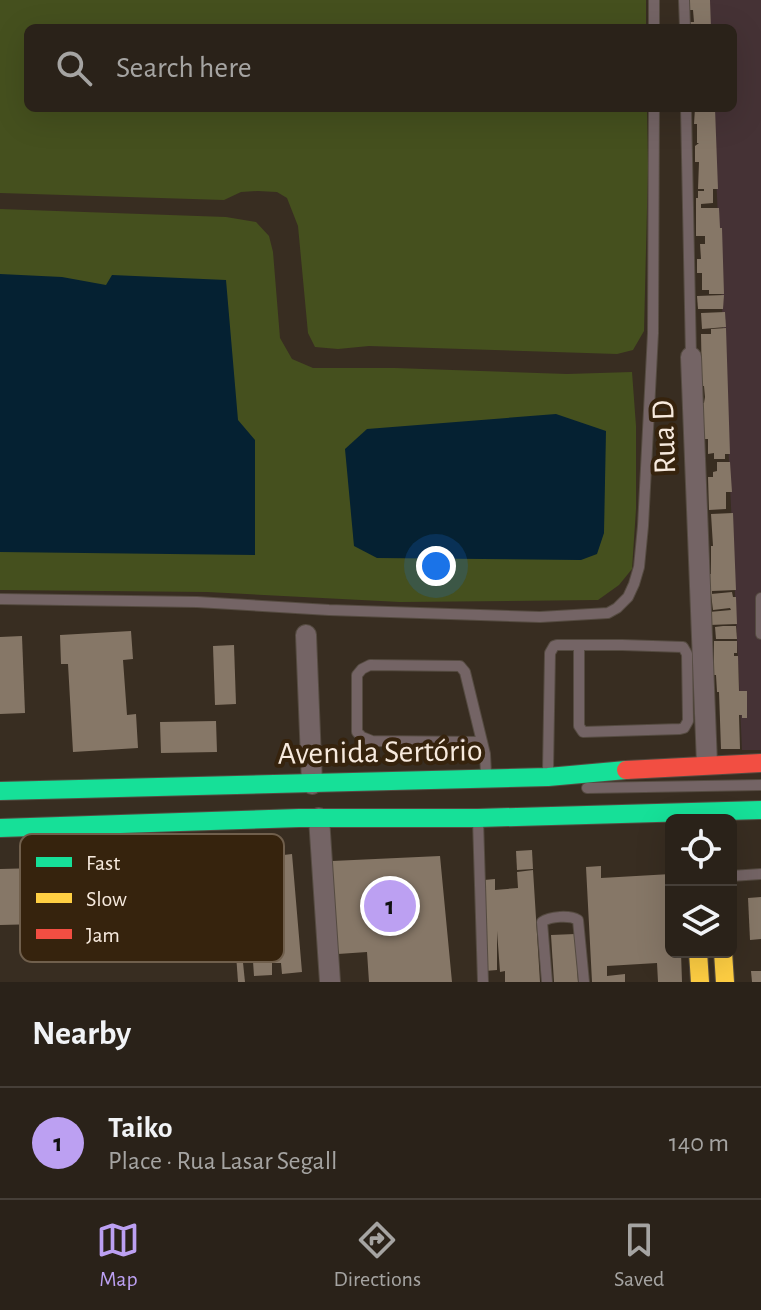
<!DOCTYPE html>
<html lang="en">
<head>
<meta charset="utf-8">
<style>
	:root { --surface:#2a2219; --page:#322a22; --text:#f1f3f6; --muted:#a5a4a2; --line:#463f38; --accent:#bca0f2 }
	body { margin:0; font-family:"Alegreya Sans",sans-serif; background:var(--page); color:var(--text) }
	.controls { position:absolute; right:24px; bottom:24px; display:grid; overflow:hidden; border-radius:12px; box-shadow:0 8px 32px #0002 }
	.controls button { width:72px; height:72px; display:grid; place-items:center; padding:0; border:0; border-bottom:2px solid var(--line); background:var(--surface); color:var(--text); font:40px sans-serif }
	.you { position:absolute; left:436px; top:566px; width:28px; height:28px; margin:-20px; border:6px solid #fff; border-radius:50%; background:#1a73e8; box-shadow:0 0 0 12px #1a73e833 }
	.badge { display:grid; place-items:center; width:52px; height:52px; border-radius:50%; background:var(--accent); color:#111; font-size:26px; font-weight:700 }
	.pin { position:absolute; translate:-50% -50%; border:4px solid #fff; box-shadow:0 2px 8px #0006 }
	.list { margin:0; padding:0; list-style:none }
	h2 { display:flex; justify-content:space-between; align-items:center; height:104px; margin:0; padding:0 32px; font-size:34px }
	h2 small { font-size:26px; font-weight:400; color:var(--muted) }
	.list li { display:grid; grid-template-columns:52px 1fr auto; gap:24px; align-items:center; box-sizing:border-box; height:112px; padding:0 32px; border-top:2px solid var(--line) }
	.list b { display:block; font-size:30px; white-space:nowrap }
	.list p { margin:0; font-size:26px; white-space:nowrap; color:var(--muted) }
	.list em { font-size:26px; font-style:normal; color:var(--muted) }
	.icon { flex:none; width:44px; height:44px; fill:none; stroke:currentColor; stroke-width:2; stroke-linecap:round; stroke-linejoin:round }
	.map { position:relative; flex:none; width:761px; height:982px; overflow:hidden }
	.search { position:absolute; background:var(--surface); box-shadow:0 8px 32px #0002; left:24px; right:24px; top:24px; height:88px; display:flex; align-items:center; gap:20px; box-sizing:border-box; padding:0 28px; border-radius:12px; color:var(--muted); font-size:30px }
	.sheet { height:216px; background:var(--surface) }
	nav { display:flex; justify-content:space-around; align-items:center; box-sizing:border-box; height:112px; border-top:2px solid var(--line); background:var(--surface); font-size:22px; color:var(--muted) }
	nav a { display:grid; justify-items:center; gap:4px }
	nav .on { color:var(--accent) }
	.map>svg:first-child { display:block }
</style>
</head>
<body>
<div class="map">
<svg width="761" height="982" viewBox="0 0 761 982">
	<rect width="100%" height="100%" fill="#382d21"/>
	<polygon fill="#453235" points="708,0 761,0 761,750 742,750 713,108 733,108 733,28 710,28"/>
	<g fill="#45501e">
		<polygon points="0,0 646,0 646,28 28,28 28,108 647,108 648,167 644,331 633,350 617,354 369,346 338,349 315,347 308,333 298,226 287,198 277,192 258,191 241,192 224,200 0,193"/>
		<polygon points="0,209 226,217 256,222 269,236 273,252 280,338 292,359 313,368 395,368 567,374 632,372 636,426 636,509 632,569 619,585 598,600 400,602 207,592 0,590"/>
	</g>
	<g fill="#052132">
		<polygon points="0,274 62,277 106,285 112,275 226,280 238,420 255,440 255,555 0,552"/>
		<polygon points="556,414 606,431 604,533 597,554 581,560 377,558 354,546 345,449 367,429"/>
	</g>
	<g fill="#867767" fill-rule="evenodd">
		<polygon points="689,0 710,0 711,28 690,28 690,22 694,22 693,10 690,10"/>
		<polygon points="695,108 715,108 718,189 713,189 713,203 701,204 701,208 719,208 720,228 722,228 724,294 709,294 709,290 702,290 702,273 697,273 697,259 701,259 700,244 705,244 705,236 696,236 696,198 698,198 698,191 704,191 704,189 698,189 699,162 695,162 695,146 699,143 697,143 697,124 694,124"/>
		<polygon points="724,295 723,309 698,309 697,296"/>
		<polygon points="725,312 726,327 702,329 701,313"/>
		<polygon points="726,328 730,454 725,454 725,459 714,459 714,453 708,454 708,439 704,439 703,403 704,403 705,397 704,386 702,386 701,334 711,334 711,329"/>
		<polygon points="717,462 730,462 732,492 726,492 726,509 709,510 708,477 713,477 713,472 717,471"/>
		<polygon points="733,513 736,590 712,591 712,594 708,594 707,574 711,574 711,546 713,546 711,514"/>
		<polygon points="732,592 733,597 736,597 737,624 709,625 709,612 731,610 730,608 713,610 711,594"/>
		<polygon points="723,626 736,626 737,639 716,639 715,627"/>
		<polygon points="131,631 133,659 123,660 127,715 136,714 138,748 73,752 68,664 61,664 60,635"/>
		<polygon points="22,636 25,713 0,714 0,637"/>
		<polygon points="714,641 737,641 737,653 734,653 734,656 738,656 739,691 747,691 747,718 742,718 742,715 739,715 740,749 721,749 719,692 717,692 716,675 714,675"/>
		<polygon points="234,645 236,704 215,705 213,646"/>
		<polygon points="216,721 217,752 161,753 160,722"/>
		<polygon points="532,850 533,869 517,870 516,851"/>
		<path d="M292,854L302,972L282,974L281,963H272V975L254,976L246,858L264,856L265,867H275V856ZM267,875H275L277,896H268ZM277,904L278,925L270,926L269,905ZM279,933L280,955H272L270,934Z"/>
		<polygon points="440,856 452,982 369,982 367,952 338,954 332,861"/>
		<polygon points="601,866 601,878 671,874 671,952 681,952 682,982 658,982 657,963 607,966 607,976 625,974 625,982 592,982 586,867"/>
		<polygon points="77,867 81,923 0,925 0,869"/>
		<polygon points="533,870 540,982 505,982 505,971 500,972 497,931 497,970 485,971 484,880 495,879 495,890 518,888 517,872"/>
		<polygon points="761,897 761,939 750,940 748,898"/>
		<polygon points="575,934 578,982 554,982 551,935"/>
		<polygon points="242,953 245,982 238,982 236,954"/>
		<polygon points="751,971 761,971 761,982 752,982"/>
	</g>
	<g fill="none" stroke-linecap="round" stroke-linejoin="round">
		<defs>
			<g id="lane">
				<polyline points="684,0 685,28"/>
				<polyline points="654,28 654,0"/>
				<polyline points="686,108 691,357"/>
				<polyline points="761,598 761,634"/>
				<polyline points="0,599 197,602 329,610 540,617 608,613 617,608 628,597 634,584 639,567 643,526 653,333 654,108"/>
				<polyline points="482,742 372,741 362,737 357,732 357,675 362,669 370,665 460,666 465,672 485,754 486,773"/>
				<polyline points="548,771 550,653 554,646 557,645 622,645 683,647 687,654 688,721 684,728 680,729 583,732 579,726 579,645"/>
				<polyline points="587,788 761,785"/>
				<polyline points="478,820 483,982"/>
				<polyline points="731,876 761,874"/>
				<path d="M547,982L542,922C550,916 570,915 578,920L584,982"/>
			</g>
			<g id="street">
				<polyline points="691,357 707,764"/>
				<polyline points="306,635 312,784"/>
				<polyline points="319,818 330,982"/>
			</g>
			<g id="fast">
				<polyline points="0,791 548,777 626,770"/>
				<polyline points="0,828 299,818 478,818 761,810"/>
			</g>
			<g id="slow">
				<polyline points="698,952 700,982"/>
				<polyline points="723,952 725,982"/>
			</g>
			<polyline id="jam" points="626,770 761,763"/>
		</defs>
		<use href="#lane" stroke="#554b41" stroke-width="12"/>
		<use href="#street" stroke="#554b41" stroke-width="22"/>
		<use href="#fast" stroke="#554b41" stroke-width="20"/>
		<use href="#slow" stroke="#554b41" stroke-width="20"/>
		<use href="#jam" stroke="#554b41" stroke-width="20"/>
		<use href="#lane" stroke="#746465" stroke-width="10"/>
		<use href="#street" stroke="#746465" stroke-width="20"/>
		<use href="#fast" stroke="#16e098" stroke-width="18"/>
		<use href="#slow" stroke="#ffcf43" stroke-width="18"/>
		<use href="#jam" stroke="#f24e42" stroke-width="18"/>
	</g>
	<g text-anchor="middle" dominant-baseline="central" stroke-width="8" stroke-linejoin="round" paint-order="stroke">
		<g font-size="32" fill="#f7eade" stroke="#36230d">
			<text transform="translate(664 437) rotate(-92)">Rua D</text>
			<text transform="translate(380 752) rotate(-1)">Avenida Sertório</text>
		</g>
	</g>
	<rect x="20" y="834" width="264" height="128" rx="12" fill="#36230d" stroke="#705f4c" stroke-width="2"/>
	<rect x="36" y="857" width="36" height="10" fill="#16e098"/>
	<rect x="36" y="893" width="36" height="10" fill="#ffcf43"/>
	<rect x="36" y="929" width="36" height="10" fill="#f24e42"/>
	<g font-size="22" fill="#f7eade">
		<text x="86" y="870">Fast</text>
		<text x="86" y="906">Slow</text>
		<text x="86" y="942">Jam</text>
	</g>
</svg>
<div class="controls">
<button><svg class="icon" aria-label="locate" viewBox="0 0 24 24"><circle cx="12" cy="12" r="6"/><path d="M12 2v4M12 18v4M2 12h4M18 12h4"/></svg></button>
<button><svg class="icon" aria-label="layers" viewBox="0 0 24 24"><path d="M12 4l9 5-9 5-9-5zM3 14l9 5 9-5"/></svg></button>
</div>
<div class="you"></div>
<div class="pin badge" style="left:390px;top:906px">1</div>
<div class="search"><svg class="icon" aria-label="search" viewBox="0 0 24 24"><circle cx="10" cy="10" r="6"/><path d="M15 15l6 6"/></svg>Search here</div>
</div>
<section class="sheet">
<h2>Nearby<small></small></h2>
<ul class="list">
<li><span class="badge">1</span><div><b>Taiko</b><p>Place · Rua Lasar Segall</p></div><em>140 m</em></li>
</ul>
</section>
<nav>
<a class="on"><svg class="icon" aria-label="map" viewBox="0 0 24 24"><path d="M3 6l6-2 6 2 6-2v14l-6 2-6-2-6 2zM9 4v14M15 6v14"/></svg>Map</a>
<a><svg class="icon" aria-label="directions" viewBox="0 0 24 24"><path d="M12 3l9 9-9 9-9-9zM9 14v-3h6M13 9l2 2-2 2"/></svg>Directions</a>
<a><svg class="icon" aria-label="saved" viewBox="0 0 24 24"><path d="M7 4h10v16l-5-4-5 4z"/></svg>Saved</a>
</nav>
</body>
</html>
